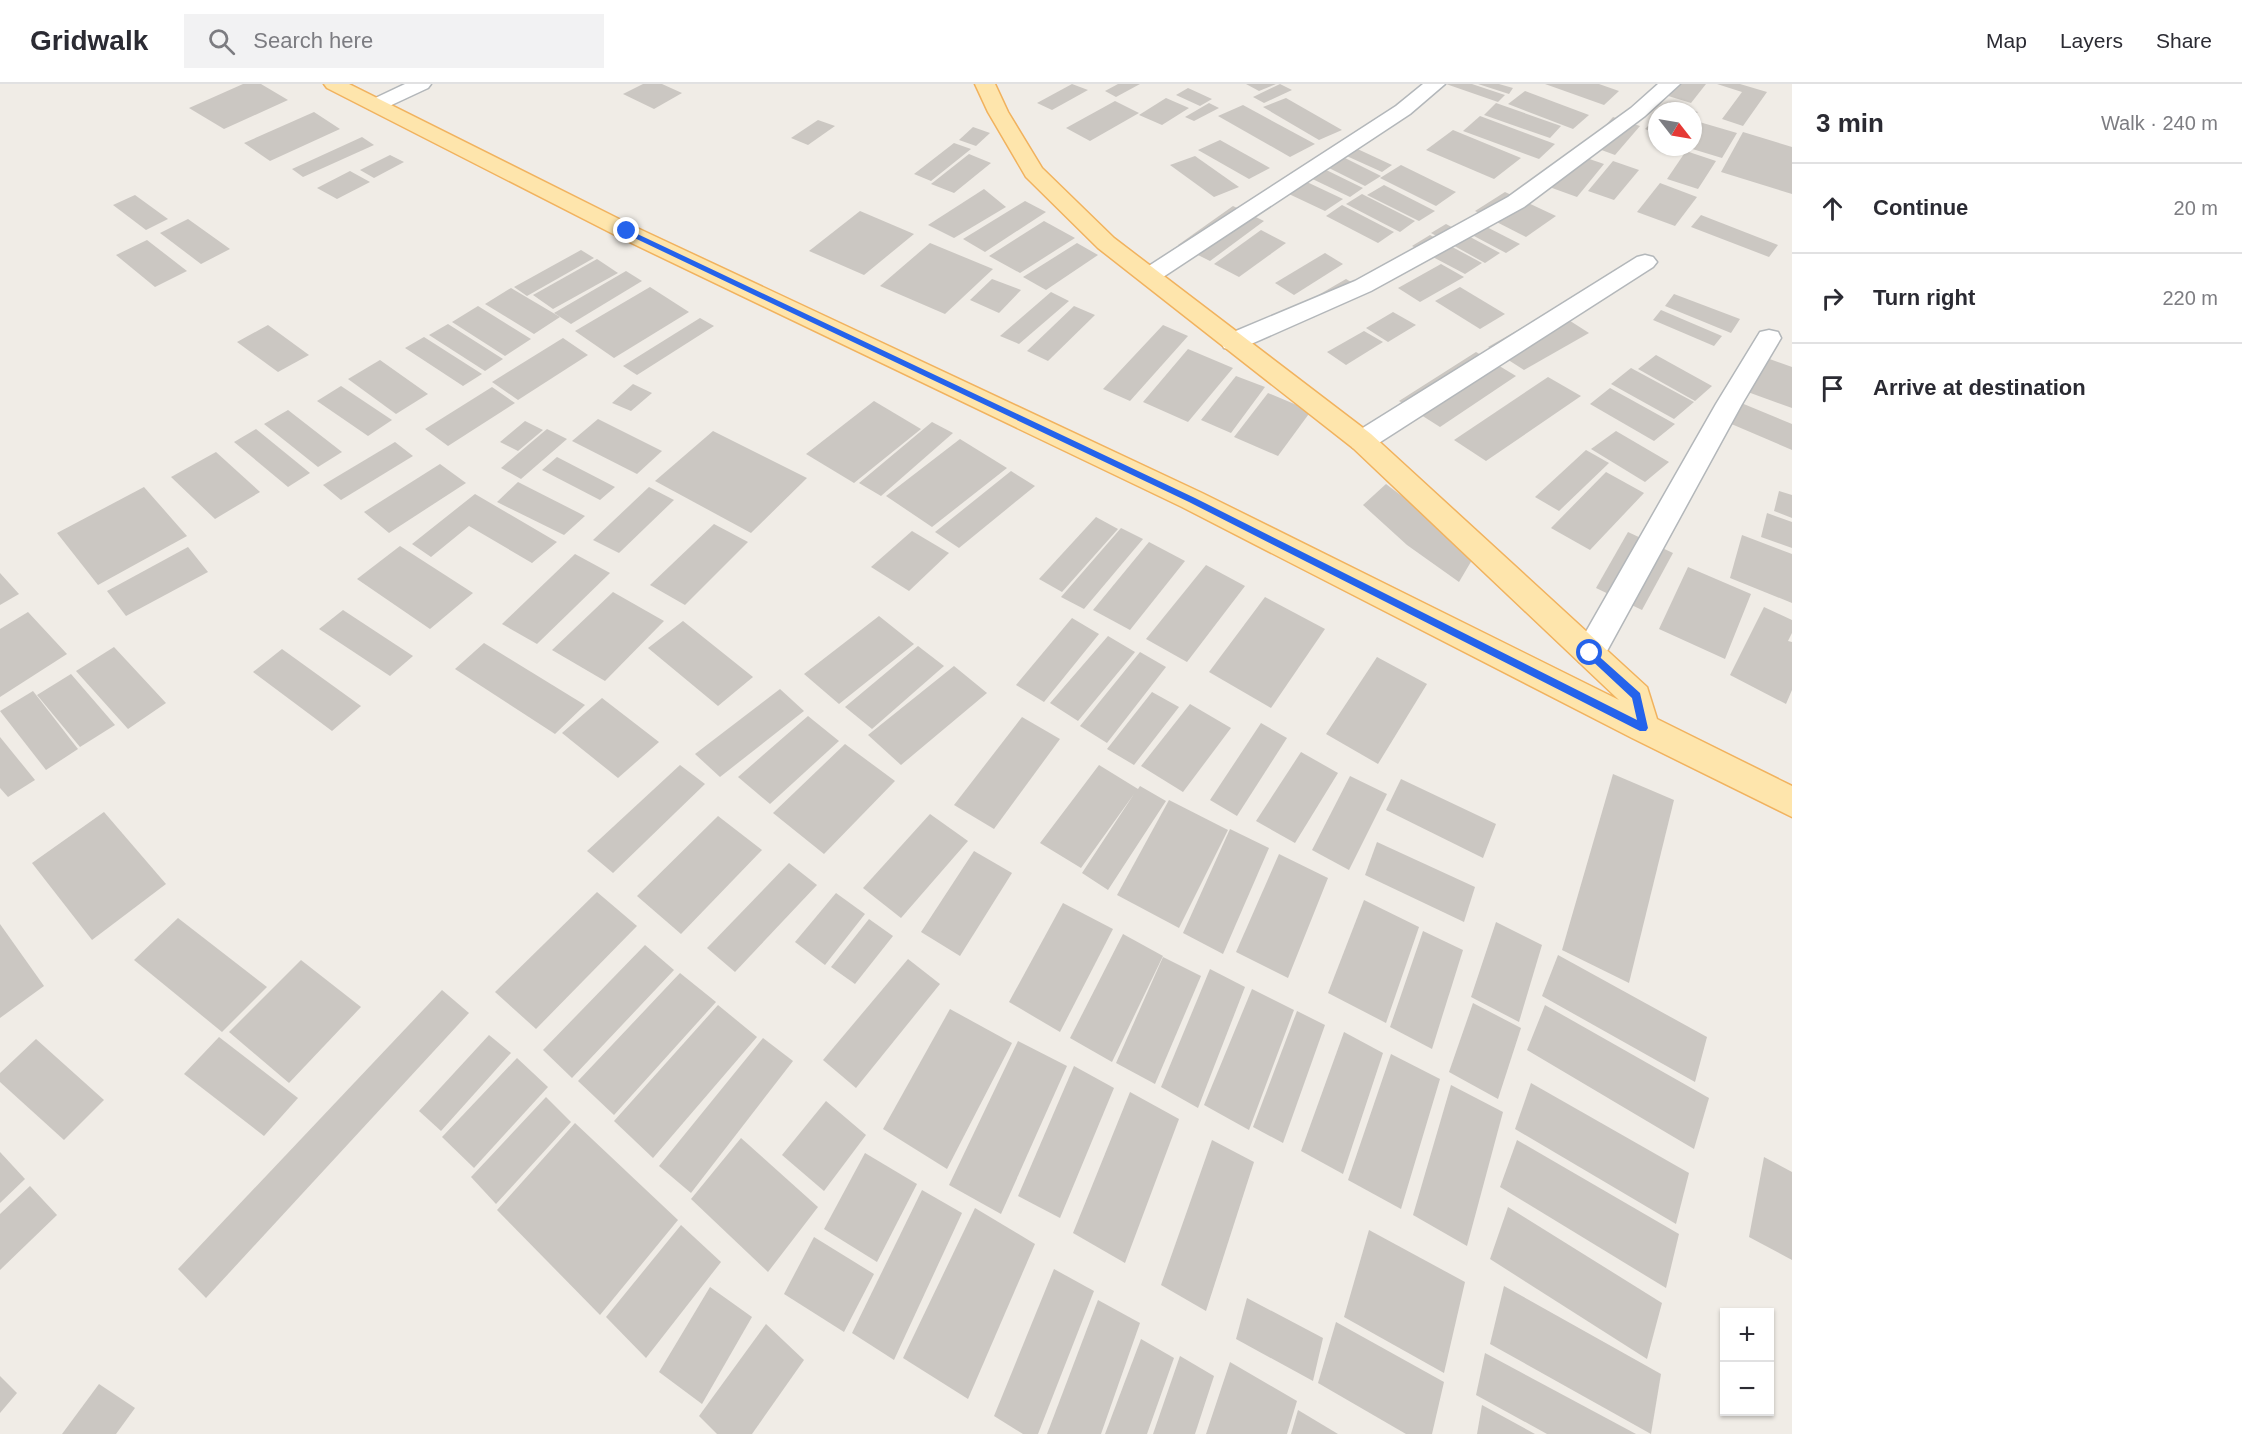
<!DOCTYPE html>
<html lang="en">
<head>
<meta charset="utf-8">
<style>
	:root { --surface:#fff; --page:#f2f2f3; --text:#2b2b33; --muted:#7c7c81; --line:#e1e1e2 }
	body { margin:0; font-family:Helvetica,sans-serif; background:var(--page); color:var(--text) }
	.controls { position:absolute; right:18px; bottom:18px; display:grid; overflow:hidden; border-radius:0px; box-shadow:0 2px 4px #0004 }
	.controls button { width:54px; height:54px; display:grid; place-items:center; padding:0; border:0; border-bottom:2px solid var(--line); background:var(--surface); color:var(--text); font:30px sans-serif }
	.compass { position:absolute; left:1648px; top:18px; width:54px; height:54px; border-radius:50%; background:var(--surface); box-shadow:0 2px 4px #0004; rotate:121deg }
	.stop { position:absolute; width:18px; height:18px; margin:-14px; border:4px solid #2563eb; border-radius:50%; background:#fff }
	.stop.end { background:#2563eb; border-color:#fff; box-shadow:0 2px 6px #0008 }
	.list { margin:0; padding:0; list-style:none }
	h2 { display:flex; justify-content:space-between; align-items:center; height:78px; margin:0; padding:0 24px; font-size:26px }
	h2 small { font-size:20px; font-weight:400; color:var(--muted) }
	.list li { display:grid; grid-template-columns:39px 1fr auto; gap:18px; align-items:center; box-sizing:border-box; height:90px; padding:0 24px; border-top:2px solid var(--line) }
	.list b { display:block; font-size:22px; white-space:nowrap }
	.list em { font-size:20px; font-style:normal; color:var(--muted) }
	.icon { flex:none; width:33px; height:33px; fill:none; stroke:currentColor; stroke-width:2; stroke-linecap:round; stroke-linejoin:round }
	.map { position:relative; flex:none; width:1792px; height:1350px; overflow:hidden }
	header { display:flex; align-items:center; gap:36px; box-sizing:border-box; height:84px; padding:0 30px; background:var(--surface); border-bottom:2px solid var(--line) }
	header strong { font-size:28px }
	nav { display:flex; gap:33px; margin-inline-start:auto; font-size:21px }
	.search { width:420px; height:54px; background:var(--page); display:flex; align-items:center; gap:15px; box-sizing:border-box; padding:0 21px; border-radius:0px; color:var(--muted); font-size:22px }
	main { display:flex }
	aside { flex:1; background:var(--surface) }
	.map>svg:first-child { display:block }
</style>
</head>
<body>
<header>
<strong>Gridwalk</strong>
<div class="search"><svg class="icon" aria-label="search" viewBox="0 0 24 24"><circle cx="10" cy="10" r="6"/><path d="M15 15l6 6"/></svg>Search here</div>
<nav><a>Map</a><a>Layers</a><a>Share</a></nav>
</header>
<main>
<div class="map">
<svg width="1792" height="1350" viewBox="0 0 1792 1350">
	<rect width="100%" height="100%" fill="#f0ece6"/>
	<g fill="#cbc7c2">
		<polygon points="243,0 261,0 288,16 224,45 189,24"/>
		<polygon points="643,0 662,0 682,9 654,25 623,10"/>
		<polygon points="1072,0 1088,6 1052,26 1037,19"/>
		<polygon points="1118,0 1140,0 1116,13 1105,7"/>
		<polygon points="1246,0 1276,0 1259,7"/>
		<polygon points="1280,0 1292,6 1264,19 1253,13"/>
		<polygon points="1446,0 1472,0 1505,11 1498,18"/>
		<polygon points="1478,0 1499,0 1513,4 1509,10"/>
		<polygon points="1545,0 1599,0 1619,7 1604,21"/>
		<polygon points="1674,0 1706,0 1691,19 1665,11"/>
		<polygon points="1717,0 1740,0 1767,8 1743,42 1722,35 1742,8"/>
		<polygon points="1188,4 1212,15 1200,22 1176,11"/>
		<polygon points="1525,7 1589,31 1573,45 1508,20"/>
		<polygon points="1166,14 1189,24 1162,41 1139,31"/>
		<polygon points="1286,14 1342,46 1319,56 1263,23"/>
		<polygon points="1115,17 1139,29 1090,57 1066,44"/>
		<polygon points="1670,18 1694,27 1698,28 1693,33 1693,27 1662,27"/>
		<polygon points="1209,19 1219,24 1194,37 1185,33"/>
		<polygon points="1496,19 1561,42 1550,54 1484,31"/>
		<polygon points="1243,21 1315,60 1290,73 1218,32"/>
		<polygon points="314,28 340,45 270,77 244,59"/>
		<polygon points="1480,32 1555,60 1539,75 1463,47"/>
		<polygon points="1613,33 1640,42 1615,71 1588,61"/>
		<polygon points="1657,33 1657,50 1645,45"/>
		<polygon points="818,36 835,42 808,61 791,54"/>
		<polygon points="1696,37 1737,49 1722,74 1689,64 1693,63 1693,42"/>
		<polygon points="973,43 990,49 976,62 959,56"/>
		<polygon points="1453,46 1521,74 1494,95 1426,66"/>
		<polygon points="1743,48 1792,63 1792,110 1721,88"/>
		<polygon points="362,53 374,61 303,93 292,85"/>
		<polygon points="1220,56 1270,84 1249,95 1198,66"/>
		<polygon points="954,59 971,65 931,97 914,90"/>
		<polygon points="1351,62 1392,81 1382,88 1340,69"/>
		<polygon points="1331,67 1381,92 1365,102 1315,77"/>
		<polygon points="1686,67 1716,77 1698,105 1667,95"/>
		<polygon points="1569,68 1604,80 1577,113 1541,100"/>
		<polygon points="969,70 991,79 954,109 931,100"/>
		<polygon points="390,71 404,78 374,94 360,86"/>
		<polygon points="1195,72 1239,103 1214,113 1170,81"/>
		<polygon points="1613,77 1639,86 1614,116 1588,107"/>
		<polygon points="1316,81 1363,104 1350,113 1302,90"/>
		<polygon points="1401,81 1456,108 1436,122 1380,94"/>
		<polygon points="350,87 370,98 337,115 317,104"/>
		<polygon points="1292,91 1343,115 1325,127 1274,103"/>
		<polygon points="1660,99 1697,113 1675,142 1637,128"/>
		<polygon points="1384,101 1435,127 1419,137 1367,111"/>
		<polygon points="984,105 1006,123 954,154 928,141"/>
		<polygon points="1505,108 1556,132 1526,153 1475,127"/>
		<polygon points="1362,110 1415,137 1400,148 1346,120"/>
		<polygon points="135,111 168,135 146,146 113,121"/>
		<polygon points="1025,117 1046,128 985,168 963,155"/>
		<polygon points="1342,121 1394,148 1378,159 1326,132"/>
		<polygon points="1233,122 1264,137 1210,177 1178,161"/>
		<polygon points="860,127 914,150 864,191 809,167"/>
		<polygon points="1701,131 1778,161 1769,173 1691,143"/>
		<polygon points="188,135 230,165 201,180 160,149"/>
		<polygon points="1471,135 1520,160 1506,169 1457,143"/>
		<polygon points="1044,137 1075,154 1020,189 989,172"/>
		<polygon points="1446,140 1500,169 1485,179 1431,149"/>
		<polygon points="1261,146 1286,159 1239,193 1214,180"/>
		<polygon points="1430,151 1482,179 1465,190 1412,162"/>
		<polygon points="147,156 187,187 155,203 116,171"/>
		<polygon points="930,159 993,185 945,230 880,202"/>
		<polygon points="1077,159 1098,171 1046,206 1023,193"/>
		<polygon points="581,166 594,174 527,212 514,203"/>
		<polygon points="1325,169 1343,180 1294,211 1275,199"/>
		<polygon points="597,175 618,189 553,225 533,211"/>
		<polygon points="1441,180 1464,193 1420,218 1398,204"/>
		<polygon points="626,187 642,197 571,240 554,229"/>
		<polygon points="992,195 1021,206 999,229 970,216"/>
		<polygon points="1346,195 1363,205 1313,234 1296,224"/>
		<polygon points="650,203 689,228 614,274 575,247"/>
		<polygon points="1460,203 1505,230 1480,245 1435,217"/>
		<polygon points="511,204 560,233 534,250 485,220"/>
		<polygon points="1051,208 1069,217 1019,260 1000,252"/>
		<polygon points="1674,210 1740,235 1731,249 1665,222"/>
		<polygon points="478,222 531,255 505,272 452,238"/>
		<polygon points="1074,222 1095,231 1048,277 1027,267"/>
		<polygon points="1553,226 1589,249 1524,286 1488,263"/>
		<polygon points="1661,226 1722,252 1714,262 1653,236"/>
		<polygon points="1393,228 1416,241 1388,258 1366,244"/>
		<polygon points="700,234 714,242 637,291 623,282"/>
		<polygon points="448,240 503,275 485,287 429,251"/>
		<polygon points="268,241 309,271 278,288 237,258"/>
		<polygon points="1163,241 1188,252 1130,317 1103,305"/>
		<polygon points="1364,247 1383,258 1346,281 1327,268"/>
		<polygon points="424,253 482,290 463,302 405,264"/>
		<polygon points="563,254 588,271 518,316 492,298"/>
		<polygon points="1188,265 1233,284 1188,338 1143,318"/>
		<polygon points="1476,268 1516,292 1440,343 1399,317"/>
		<polygon points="1750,268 1792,283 1792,324 1734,303"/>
		<polygon points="1656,271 1712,302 1695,317 1638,285"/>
		<polygon points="380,276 428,310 396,330 348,295"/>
		<polygon points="1631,284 1694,318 1674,335 1611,300"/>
		<polygon points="1236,292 1265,303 1231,349 1201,336"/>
		<polygon points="1548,293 1581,312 1486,377 1454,356"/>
		<polygon points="633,300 652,309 631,327 612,319"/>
		<polygon points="341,302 392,336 368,352 317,317"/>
		<polygon points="492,303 515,319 448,362 425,345"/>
		<polygon points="1610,304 1675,340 1654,357 1590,320"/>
		<polygon points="1268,309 1311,327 1278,372 1234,353"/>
		<polygon points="1734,316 1792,340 1792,366 1722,336"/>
		<polygon points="874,317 921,345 854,399 806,370"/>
		<polygon points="288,326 342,368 318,383 264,340"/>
		<polygon points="598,335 662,367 637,390 572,357"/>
		<polygon points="525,337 543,346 518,367 500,358"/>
		<polygon points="932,338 953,349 881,412 859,399"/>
		<polygon points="256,345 310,389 288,403 234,358"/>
		<polygon points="547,345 567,355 521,395 501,384"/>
		<polygon points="713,347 807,394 751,449 655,397"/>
		<polygon points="1616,347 1669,378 1645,398 1591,365"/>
		<polygon points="960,355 1007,384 932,443 886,412"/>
		<polygon points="395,358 413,372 341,416 323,401"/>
		<polygon points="1586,366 1609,379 1559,427 1535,413"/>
		<polygon points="216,368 260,408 215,435 171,393"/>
		<polygon points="557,373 615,403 600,416 542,386"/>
		<polygon points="440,380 466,399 389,449 364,428"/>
		<polygon points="1011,387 1035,402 959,464 935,448"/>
		<polygon points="1606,388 1644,409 1590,466 1551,444"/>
		<polygon points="518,398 585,432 564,451 497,418"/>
		<polygon points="1386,400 1436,438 1472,476 1459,498 1407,461 1363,421"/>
		<polygon points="144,403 187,452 98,501 57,449"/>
		<polygon points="649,403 674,416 619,469 593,456"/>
		<polygon points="1779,407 1792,411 1792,434 1774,427"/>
		<polygon points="475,410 557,458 532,479 469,442 431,473 412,460"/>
		<polygon points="1767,429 1792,438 1792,464 1761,453"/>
		<polygon points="1096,433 1118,445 1062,508 1039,495"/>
		<polygon points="714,440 748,458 685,521 650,501"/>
		<polygon points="1121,444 1143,455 1084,525 1061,513"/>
		<polygon points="912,447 949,469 909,507 871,483"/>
		<polygon points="1628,448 1673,469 1642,526 1596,504"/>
		<polygon points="1742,451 1792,470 1792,519 1730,494"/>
		<polygon points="1149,458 1185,477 1130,546 1093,526"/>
		<polygon points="400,462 473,509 430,545 357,495"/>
		<polygon points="188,463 208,488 126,532 107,507"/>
		<polygon points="575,470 610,489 537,560 502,540"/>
		<polygon points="1206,481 1245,502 1187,578 1146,555"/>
		<polygon points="1688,483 1751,510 1725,575 1659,545"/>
		<polygon points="0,489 19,510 0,521"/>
		<polygon points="613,508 664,537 605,597 552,566"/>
		<polygon points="1265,513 1325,545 1271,624 1209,588"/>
		<polygon points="1764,523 1792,536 1792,549 1788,557 1792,558 1792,606 1786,620 1730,591"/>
		<polygon points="343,526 413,572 390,592 319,545"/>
		<polygon points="28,528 67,570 0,613 0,545"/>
		<polygon points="879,532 914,560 839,620 804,590"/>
		<polygon points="1072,534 1099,550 1044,618 1016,601"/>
		<polygon points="683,537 753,593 718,622 648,564"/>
		<polygon points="1108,552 1135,568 1078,637 1050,619"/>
		<polygon points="484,559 585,621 555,650 455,585"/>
		<polygon points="918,562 944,582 872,645 845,623"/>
		<polygon points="114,563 166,619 128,645 76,587"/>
		<polygon points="282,565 361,622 332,647 253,588"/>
		<polygon points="1140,568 1166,583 1107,659 1080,642"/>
		<polygon points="1377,573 1427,600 1378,680 1326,650"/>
		<polygon points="954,582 987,609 901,681 868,651"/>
		<polygon points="71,590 115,641 80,663 37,611"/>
		<polygon points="780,605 804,627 720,693 695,670"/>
		<polygon points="33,607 78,665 46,686 0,627"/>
		<polygon points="1152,608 1179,623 1134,681 1107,665"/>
		<polygon points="602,614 659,658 618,694 562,649"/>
		<polygon points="1190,620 1231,644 1183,708 1141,682"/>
		<polygon points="808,632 839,657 770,720 738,693"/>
		<polygon points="1022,633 1060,655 994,745 954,721"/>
		<polygon points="1261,639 1287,654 1237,732 1210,716"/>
		<polygon points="0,653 35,696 8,713 0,704"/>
		<polygon points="845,660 895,697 824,770 773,729"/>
		<polygon points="1301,668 1338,689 1295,759 1256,737"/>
		<polygon points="680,681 705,700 613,789 587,767"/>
		<polygon points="1099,681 1138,705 1140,702 1166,717 1108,806 1082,789 1134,710 1081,784 1040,759"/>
		<polygon points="1613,690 1674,716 1629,899 1562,866"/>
		<polygon points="1350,692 1387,710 1349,786 1312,766"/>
		<polygon points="1401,695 1496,740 1483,774 1386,726"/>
		<polygon points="1169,716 1228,746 1179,844 1117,811"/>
		<polygon points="104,728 166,800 92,856 32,779"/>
		<polygon points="930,730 968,757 901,834 863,804"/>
		<polygon points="718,732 762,766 681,850 637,812"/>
		<polygon points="1230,745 1269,764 1223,870 1183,849"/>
		<polygon points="1377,758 1475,803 1464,838 1365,791"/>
		<polygon points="974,767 1012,789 960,872 921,848"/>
		<polygon points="1279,770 1328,794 1288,894 1236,868"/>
		<polygon points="789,779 817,801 735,888 707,864"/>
		<polygon points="597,808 637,842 536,945 495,908"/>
		<polygon points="836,809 865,830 825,881 795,858"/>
		<polygon points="1364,816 1419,843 1386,939 1328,909"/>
		<polygon points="1063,819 1113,845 1060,948 1009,918"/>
		<polygon points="178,834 267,903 222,948 134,876"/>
		<polygon points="869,835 893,852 855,900 831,883"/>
		<polygon points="1496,838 1542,861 1519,938 1471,913"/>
		<polygon points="0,840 44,902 0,934"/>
		<polygon points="1423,847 1463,866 1432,965 1390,943"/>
		<polygon points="1123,850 1163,872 1112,978 1070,954"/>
		<polygon points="645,861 674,886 572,994 543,966"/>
		<polygon points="1558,871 1707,953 1695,998 1542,912"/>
		<polygon points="1163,873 1201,892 1155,1000 1116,979"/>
		<polygon points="908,875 940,900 856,1004 823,976"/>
		<polygon points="301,876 361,923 289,999 229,948"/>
		<polygon points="1210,885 1245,903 1198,1024 1161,1003"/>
		<polygon points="680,889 716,918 614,1031 578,997"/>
		<polygon points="1252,905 1294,926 1249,1046 1204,1021"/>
		<polygon points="442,906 469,929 206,1214 178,1185"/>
		<polygon points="1473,919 1521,944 1498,1015 1449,988"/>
		<polygon points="718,921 757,953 653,1074 614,1037"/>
		<polygon points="1545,921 1709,1014 1694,1065 1527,966"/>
		<polygon points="950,925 1012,959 947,1085 883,1045"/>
		<polygon points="1297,927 1325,941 1283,1059 1253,1043"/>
		<polygon points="1344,948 1383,969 1343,1090 1301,1067"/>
		<polygon points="489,951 511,969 441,1047 419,1027"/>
		<polygon points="219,953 298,1014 264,1052 184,990"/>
		<polygon points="763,954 793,977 691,1109 659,1082"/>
		<polygon points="36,955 104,1016 64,1056 0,998 0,989"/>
		<polygon points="1018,957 1067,982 1001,1130 949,1101"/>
		<polygon points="1391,970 1440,995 1401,1125 1348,1096"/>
		<polygon points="517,974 548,1003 474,1084 442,1053"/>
		<polygon points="1074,982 1114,1004 1060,1134 1018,1112"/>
		<polygon points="1531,999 1689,1089 1676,1140 1515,1045"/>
		<polygon points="1451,1001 1503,1028 1467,1162 1413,1131"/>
		<polygon points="1130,1008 1179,1035 1125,1179 1073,1149"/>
		<polygon points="546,1013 571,1038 496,1120 471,1093"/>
		<polygon points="826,1017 866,1051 824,1107 782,1071"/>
		<polygon points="575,1039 678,1136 600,1231 497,1126"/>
		<polygon points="741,1054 818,1123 768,1188 691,1115"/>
		<polygon points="1212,1056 1254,1078 1206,1227 1161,1201"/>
		<polygon points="1517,1056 1679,1150 1666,1204 1500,1103"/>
		<polygon points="0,1068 25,1095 0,1119"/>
		<polygon points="865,1069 917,1100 877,1178 824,1145"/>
		<polygon points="1764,1073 1792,1088 1792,1176 1749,1153"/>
		<polygon points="30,1102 57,1131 0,1186 0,1130"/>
		<polygon points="922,1106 962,1129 894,1276 852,1249"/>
		<polygon points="1508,1123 1662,1219 1647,1275 1490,1175"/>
		<polygon points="975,1124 1035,1160 968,1315 903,1274"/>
		<polygon points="681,1141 721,1178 646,1274 606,1233"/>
		<polygon points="1369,1146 1465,1198 1444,1289 1344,1233"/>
		<polygon points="814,1153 874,1190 844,1248 784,1210"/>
		<polygon points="1054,1185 1094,1207 1038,1350 1023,1350 994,1332"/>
		<polygon points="1504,1202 1661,1290 1651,1350 1490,1260"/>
		<polygon points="710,1203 752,1233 702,1320 659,1288"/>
		<polygon points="1247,1214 1323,1254 1313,1297 1236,1255"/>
		<polygon points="1098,1216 1140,1239 1101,1350 1047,1350"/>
		<polygon points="1336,1238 1444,1298 1432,1350 1406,1350 1318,1299"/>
		<polygon points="766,1240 804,1276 752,1350 717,1350 699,1332"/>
		<polygon points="1141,1255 1174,1274 1147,1350 1105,1350"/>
		<polygon points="1485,1269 1636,1350 1547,1350 1476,1311"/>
		<polygon points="1180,1272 1214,1292 1195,1350 1153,1350"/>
		<polygon points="1230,1278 1297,1317 1287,1350 1206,1350"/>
		<polygon points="0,1292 17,1309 0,1329"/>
		<polygon points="99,1300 135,1324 116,1350 62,1350"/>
		<polygon points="1482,1321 1535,1350 1477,1350"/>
		<polygon points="1298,1326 1338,1350 1291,1350"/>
	</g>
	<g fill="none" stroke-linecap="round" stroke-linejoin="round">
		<defs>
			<g id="minor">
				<polygon points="405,0 431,0 428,4 383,25 369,25 366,21 369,17"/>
				<polygon points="1423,0 1445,0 1410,30 1157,197 1149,199 1141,197 1137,192 1141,187 1396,22"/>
				<polygon points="1658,0 1680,0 1645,32 1524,123 1371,207 1242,264 1233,266 1224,264 1221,258 1224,252 1355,197 1508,113 1631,24"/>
				<polygon points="1645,171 1653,173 1657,178 1653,183 1371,364 1362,366 1353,364 1349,357 1353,350 1637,173"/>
				<polygon points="1769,246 1778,248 1781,254 1742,320 1601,578 1590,581 1579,578 1575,569 1579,560 1716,320 1760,248"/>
			</g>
			<polygon id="major" points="324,0 349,0 635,143 1202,409 1619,616 1353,364 1098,164 1026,93 988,28 975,0 995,0 1008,28 1042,84 1114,154 1371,350 1647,603 1657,635 1792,702 1792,733 1632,654 1182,423 619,153 327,4"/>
		</defs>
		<use href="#minor" stroke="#b3b7ba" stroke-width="3"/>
		<use href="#major" stroke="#f1b25e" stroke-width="3"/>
		<use href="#minor" fill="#fff" fill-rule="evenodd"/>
		<use href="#major" fill="#fee5ac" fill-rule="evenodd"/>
	</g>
	<polygon fill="#2563eb" points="624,146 629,146 1195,414 1637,636 1632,614 1587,572 1587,567 1593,567 1640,609 1648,644 1646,647 1640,647 1189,418 624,149"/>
</svg>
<div class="controls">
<button>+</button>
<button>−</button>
</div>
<svg class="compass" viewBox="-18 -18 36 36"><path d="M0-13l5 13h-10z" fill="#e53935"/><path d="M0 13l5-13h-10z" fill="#7c7c81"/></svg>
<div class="stop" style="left:1590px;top:569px"></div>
<div class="stop end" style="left:627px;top:147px"></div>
</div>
<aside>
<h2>3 min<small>Walk · 240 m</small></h2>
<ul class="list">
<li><svg class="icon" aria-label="ahead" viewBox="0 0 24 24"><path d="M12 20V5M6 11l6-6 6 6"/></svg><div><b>Continue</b></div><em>20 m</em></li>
<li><svg class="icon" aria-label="right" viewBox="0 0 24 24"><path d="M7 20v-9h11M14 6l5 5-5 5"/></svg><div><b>Turn right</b></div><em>220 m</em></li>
<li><svg class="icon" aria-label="arrive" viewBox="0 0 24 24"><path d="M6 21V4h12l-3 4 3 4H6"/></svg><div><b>Arrive at destination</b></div></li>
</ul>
</aside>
</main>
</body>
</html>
